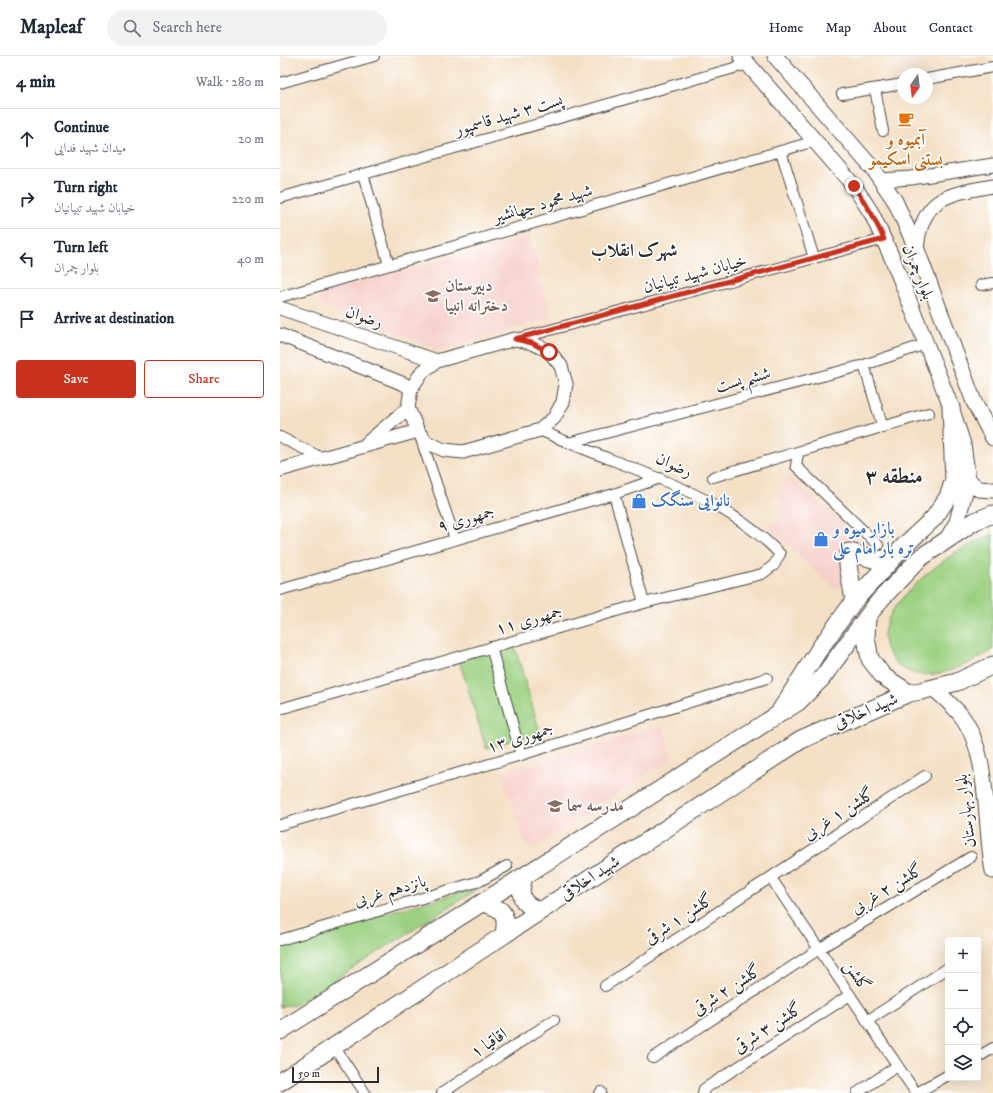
<!DOCTYPE html>
<html lang="en">
<head>
<meta charset="utf-8">
<style>
	:root { --surface:#fff; --page:#f2f2f3; --text:#1f2937; --muted:#747a83; --line:#e0e1e3; --accent:#c8321e }
	body { margin:0; font-family:"IM FELL DW Pica",Amiri,serif; background:var(--page); color:var(--text) }
	.controls { position:absolute; right:12px; bottom:12px; display:grid; overflow:hidden; border-radius:4px; box-shadow:0 4px 16px #0002 }
	.controls button { width:36px; height:36px; display:grid; place-items:center; padding:0; border:0; border-bottom:1px solid var(--line); background:var(--surface); color:var(--text); font:20px sans-serif }
	.compass { position:absolute; left:617px; top:12px; width:36px; height:36px; border-radius:50%; background:var(--surface); box-shadow:0 4px 16px #0002; rotate:194deg }
	.scale { position:absolute; left:12px; bottom:10px; width:87px; box-sizing:border-box; padding-left:4px; border:2px solid #2b2b2b; border-top:0; font-size:11px; line-height:14px; white-space:nowrap; color:#2b2b2b; -webkit-text-stroke:3px #fff; paint-order:stroke }
	.stop { position:absolute; width:12px; height:12px; margin:-9px; border:3px solid #c8321e; border-radius:50%; background:#fff }
	.stop.end { background:#c8321e; border-color:#fff; box-shadow:0 1px 4px #0008 }
	.list { margin:0; padding:0; list-style:none }
	h2 { display:flex; justify-content:space-between; align-items:center; height:52px; margin:0; padding:0 16px; font-size:17px }
	h2 small { font-size:13px; font-weight:400; color:var(--muted) }
	.list li { display:grid; grid-template-columns:26px 1fr auto; gap:12px; align-items:center; box-sizing:border-box; height:60px; padding:0 16px; border-top:1px solid var(--line) }
	.list b { display:block; font-size:15px; white-space:nowrap }
	.list p { margin:0; font-size:13px; white-space:nowrap; color:var(--muted) }
	.list em { font-size:13px; font-style:normal; color:var(--muted) }
	.actions { display:flex; gap:8px; padding:12px 16px }
	.actions a { flex:1; padding:9px 0; border:1px solid var(--accent); border-radius:4px; text-align:center; font-size:14px; color:var(--accent) }
	.actions .main { background:var(--accent); color:#fff }
	.icon { flex:none; width:22px; height:22px; fill:none; stroke:currentColor; stroke-width:2; stroke-linecap:round; stroke-linejoin:round }
	.map { position:relative; flex:none; width:713px; height:1037px; overflow:hidden }
	header { display:flex; align-items:center; gap:24px; box-sizing:border-box; height:56px; padding:0 20px; background:var(--surface); border-bottom:1px solid var(--line) }
	header strong { font-size:19px }
	nav { display:flex; gap:22px; margin-inline-start:auto; font-size:14px }
	.search { width:280px; height:36px; background:var(--page); display:flex; align-items:center; gap:10px; box-sizing:border-box; padding:0 14px; border-radius:22px; color:var(--muted); font-size:15px }
	main { display:flex }
	aside { flex:1; background:var(--surface) }
	.map>svg:first-child { display:block }
</style>
</head>
<body>
<header>
<strong>Mapleaf</strong>
<div class="search"><svg class="icon" aria-label="search" viewBox="0 0 24 24"><circle cx="10" cy="10" r="6"/><path d="M15 15l6 6"/></svg>Search here</div>
<nav><a>Home</a><a>Map</a><a>About</a><a>Contact</a></nav>
</header>
<main>
<aside>
<h2>4 min<small>Walk · 280 m</small></h2>
<ul class="list">
<li><svg class="icon" aria-label="ahead" viewBox="0 0 24 24"><path d="M12 20V5M6 11l6-6 6 6"/></svg><div><b>Continue</b><p>میدان شهید فدایی</p></div><em>20 m</em></li>
<li><svg class="icon" aria-label="right" viewBox="0 0 24 24"><path d="M7 20v-9h11M14 6l5 5-5 5"/></svg><div><b>Turn right</b><p>خیابان شهید تبیانیان</p></div><em>220 m</em></li>
<li><svg class="icon" aria-label="left" viewBox="0 0 24 24"><path d="M17 20v-9H6M10 6l-5 5 5 5"/></svg><div><b>Turn left</b><p>بلوار چمران</p></div><em>40 m</em></li>
<li><svg class="icon" aria-label="arrive" viewBox="0 0 24 24"><path d="M6 21V4h12l-3 4 3 4H6"/></svg><div><b>Arrive at destination</b></div></li>
</ul>
<div class="actions"><a class="main">Save</a><a>Share</a></div>
</aside>
<div class="map">
<svg width="713" height="1037" viewBox="0 0 713 1037">
	<rect width="100%" height="100%" fill="#fff"/>
	<filter id="ink" filterUnits="userSpaceOnUse"><feTurbulence type="fractalNoise" baseFrequency=".025" numOctaves="2"/><feDisplacementMap in="SourceGraphic" scale="8" xChannelSelector="R" yChannelSelector="G"/><feConvolveMatrix kernelMatrix="1 2 1 2 8 2 1 2 1" color-interpolation-filters="sRGB"/></filter>
	<filter id="wash" filterUnits="userSpaceOnUse"><feTurbulence type="fractalNoise" baseFrequency=".012" numOctaves="4" result="noise"/><feDisplacementMap in="SourceGraphic" scale="16" xChannelSelector="R" yChannelSelector="G"/><feGaussianBlur stdDeviation="0.9" result="paint"/><feColorMatrix in="noise" values="0 0 0 0 0 0 0 0 0 0 0 0 0 0 0 0 0 1.4 0 .05"/><feComposite in="paint" operator="in"/></filter>
	<g filter="url(#wash)">
		<rect width="100%" height="100%" fill="#f4e0c5"/>
		<g fill="#f7d0ca">
			<polygon points="249,180 272,261 161,295 41,249 38,243 41,237"/>
			<polygon points="511,423 597,496 556,535 487,469 501,462 500,429"/>
			<polygon points="383,670 392,702 251,794 244,785 221,716"/>
		</g>
		<g fill="#9dd182" stroke="#647e56">
			<path d="M713,478V594C684,611 637,636 611,601C603,590 602,578 607,566C616,540 661,504 685,491C694,486 704,483 713,478Z"/>
			<polygon points="234,588 260,676 206,692 179,604"/>
			<polygon points="199,832 15,949 0,951 0,885"/>
		</g>
	</g>
	<g filter="url(#ink)">
		<g fill="none" stroke-linecap="round" stroke-linejoin="round">
			<defs>
				<g id="minor">
					<polyline points="647,23 713,11"/>
					<polyline points="0,27 94,0"/>
					<polyline points="595,33 603,75"/>
					<polyline points="562,38 623,28"/>
					<polyline points="501,95 534,202"/>
					<polyline points="83,118 109,209"/>
					<polyline points="0,142 468,8"/>
					<polyline points="701,229 713,227"/>
					<polyline points="0,241 535,85"/>
					<polyline points="237,283 604,183"/>
					<polyline points="584,309 603,372"/>
					<polyline points="140,380 175,483"/>
					<polyline points="0,381 42,402"/>
					<polyline points="288,387 584,309 646,288"/>
					<polyline points="518,397 516,410 598,489"/>
					<polyline points="433,421 649,357"/>
					<polyline points="334,438 364,547"/>
					<polyline points="0,534 334,438 380,422"/>
					<polyline points="211,591 241,699"/>
					<path d="M0,653L364,547L482,518L494,509L500,498C435,431 342,413 260,374"/>
					<polyline points="0,769 241,699 487,622"/>
					<polyline points="491,822 636,1037"/>
					<polyline points="0,884 200,825 227,810"/>
					<polyline points="325,930 645,720"/>
					<polyline points="587,965 668,912"/>
					<polyline points="55,992 85,1037"/>
					<polyline points="698,1001 713,992"/>
					<polyline points="373,1002 539,893 691,801"/>
					<polyline points="162,1037 274,964"/>
					<polyline points="320,1037 321,1036"/>
					<polyline points="423,1037 424,1033 570,939"/>
					<polyline points="577,1037 617,1010"/>
					<polyline points="637,1037 668,1019"/>
				</g>
				<g id="tertiary">
					<polyline points="601,124 631,122 713,109"/>
					<path d="M637,194C641,141 667,138 713,130"/>
					<polyline points="0,252 157,305"/>
					<polyline points="0,279 124,328 131,333"/>
					<polygon points="235,283 252,287 269,295 281,310 286,328 283,346 274,362 260,374 183,396 164,394 146,386 138,375 128,352 131,333 142,316 157,305"/>
					<polyline points="87,387 128,352"/>
					<polyline points="0,414 138,375"/>
				</g>
				<g id="secondary">
					<polyline points="461,0 574,130 592,158 613,204 671,351 683,388 688,424 677,466 667,483"/>
					<polyline points="495,0 594,114 615,145 637,194 694,346 713,382"/>
					<polyline points="688,424 699,433 713,434"/>
					<path d="M653,632C662,640 672,649 680,658C711,697 704,769 713,815"/>
				</g>
				<g id="primary">
					<polyline points="713,458 695,465 640,502 600,544 587,561 586,582 590,603 603,620 629,637 641,635 677,626 713,609"/>
					<polyline points="574,545 568,509 569,496 597,504 614,501"/>
					<polyline points="500,655 540,592 574,545 626,488 654,462 668,441 674,424 671,351"/>
					<path d="M244,821C238,840 241,848 260,855"/>
					<path d="M203,847C222,852 228,857 224,878"/>
					<polyline points="0,975 518,646 542,622 587,561"/>
					<polyline points="0,1026 521,684 629,637"/>
				</g>
			</defs>
			<use href="#minor" stroke="#494642" stroke-width="12"/>
			<use href="#tertiary" stroke="#494642" stroke-width="15"/>
			<use href="#secondary" stroke="#494642" stroke-width="17"/>
			<use href="#primary" stroke="#494642" stroke-width="19"/>
			<use href="#minor" stroke="#fff" stroke-width="10"/>
			<use href="#tertiary" stroke="#fff" stroke-width="13"/>
			<use href="#secondary" stroke="#fff" stroke-width="15"/>
			<use href="#primary" stroke="#fff" stroke-width="17"/>
		</g>
	</g>
	<g fill="none" stroke-linecap="round" stroke-linejoin="round" filter="url(#ink)">
		<polyline stroke="#c8321e" stroke-width="5" points="269,296 252,287 235,283 604,183 592,158 574,130"/>
	</g>
	<defs>
		<symbol id="cafe-bare" viewBox="-9 -9 18 18"><path d="M-5.5-4.5H6V0H3Q3 3.5 0 3.5H-2.5Q-5.5 3.5-5.5 0ZM3-3.2v2h1.7v-2ZM-6 4.5H4V6H-6Z" fill="#e8710a" stroke="#fff" stroke-width="2.5" paint-order="stroke"/></symbol>
		<symbol id="school-bare" viewBox="-9 -9 18 18"><path d="M0-5L7-2L0 1L-7-2ZM-4 1L0 2.5L4 1V4Q0 6-4 4Z" fill="#8d6e63" stroke="#fff" stroke-width="2.5" paint-order="stroke"/></symbol>
		<symbol id="shop-bare" viewBox="-9 -9 18 18"><path d="M-5-2.5h2.3a2.7 3.5 0 0 1 5.4 0H5L5.5 6h-11ZM-1.5-2.5h3a1.5 2.3 0 0 0-3 0Z" fill="#3f7fe0" stroke="#fff" stroke-width="2.5" paint-order="stroke"/></symbol>
	</defs>
	<g fill-rule="evenodd">
		<use href="#cafe-bare" x="615" y="52" width="22" height="22"/>
		<use href="#school-bare" x="142" y="229" width="22" height="22"/>
		<use href="#shop-bare" x="348" y="434" width="22" height="22"/>
		<use href="#shop-bare" x="530" y="472" width="22" height="22"/>
		<use href="#school-bare" x="264" y="739" width="22" height="22"/>
	</g>
	<g text-anchor="middle" dominant-baseline="central" stroke-width="3.5" stroke-linejoin="round" paint-order="stroke">
		<g font-size="17" fill="#2b2b2b" stroke="#fff">
			<text transform="translate(229 59) rotate(-16)">پست ۳ شهید قاسمپور</text>
			<text transform="translate(263 148) rotate(-16)">شهید محمود جهانشیر</text>
			<text transform="translate(638 216) rotate(68)">بلوار چمران</text>
			<text transform="translate(415 218) rotate(-15)">خیابان شهید تبیانیان</text>
			<text transform="translate(84 261) rotate(19)">رضوان</text>
			<text transform="translate(463 324) rotate(-15)">ششم پست</text>
			<text transform="translate(394 409) rotate(24)">رضوان</text>
			<text transform="translate(186 463) rotate(-16)">جمهوری ۹</text>
			<text transform="translate(249 564) rotate(-16)">جمهوری ۱۱</text>
			<text transform="translate(586 655) rotate(-23)">شهید اخلاقی</text>
			<text transform="translate(240 682) rotate(-17)">جمهوری ۱۳</text>
			<text transform="translate(686 755) rotate(-97)">بلوار بهارستان</text>
			<text transform="translate(559 758) rotate(-33)">گلشن ۱ غربی</text>
			<text transform="translate(310 822) rotate(-33)">شهید اخلاقی</text>
			<text transform="translate(607 833) rotate(-31)">گلشن ۲ غربی</text>
			<text transform="translate(110 835) rotate(-16)">پانزدهم غربی</text>
			<text transform="translate(399 863) rotate(-33)">گلشن ۱ شرقی</text>
			<text transform="translate(577 920) rotate(56)">گلشن</text>
			<text transform="translate(447 934) rotate(-33)">گلشن ۲ شرقی</text>
			<text transform="translate(488 972) rotate(-33)">گلشن ۳ شرقی</text>
			<text transform="translate(209 987) rotate(-33)">اقاقیا ۱</text>
		</g>
		<g font-size="17" font-weight="bold" fill="#c56008" stroke="#fff">
			<text x="626" y="84">آبمیوه و<tspan x="626" dy="20">بستنی اسکیمو</tspan></text>
		</g>
		<g font-size="17" font-weight="bold" fill="#785e54" stroke="#fff" text-anchor="start">
			<text x="165" y="230">دبیرستان<tspan x="165" dy="20">دخترانه انبیا</tspan></text>
			<text x="287" y="750">مدرسه سما</text>
		</g>
		<g font-size="17" font-weight="bold" fill="#366cbe" stroke="#fff" text-anchor="start">
			<text x="371" y="445">نانوایی سنگک</text>
			<text x="553" y="473">بازار میوه و<tspan x="553" dy="20">تره بار امام علی</tspan></text>
		</g>
		<g font-size="18" font-weight="bold" fill="#2b2b2b" stroke="#fff">
			<text x="354" y="195">شهرک انقلاب</text>
		</g>
		<g font-size="21" font-weight="bold" fill="#2b2b2b" stroke="#fff">
			<text x="614" y="421">منطقه ۳</text>
		</g>
	</g>
</svg>
<div class="controls">
<button>+</button>
<button>−</button>
<button><svg class="icon" aria-label="locate" viewBox="0 0 24 24"><circle cx="12" cy="12" r="6"/><path d="M12 2v4M12 18v4M2 12h4M18 12h4"/></svg></button>
<button><svg class="icon" aria-label="layers" viewBox="0 0 24 24"><path d="M12 4l9 5-9 5-9-5zM3 14l9 5 9-5"/></svg></button>
</div>
<svg class="compass" viewBox="-18 -18 36 36"><path d="M0-13l5 13h-10z" fill="#e53935"/><path d="M0 13l5-13h-10z" fill="#747a83"/></svg>
<div class="scale">50 m</div>
<div class="stop" style="left:269px;top:296px"></div>
<div class="stop end" style="left:574px;top:130px"></div>
</div>
</main>
</body>
</html>
